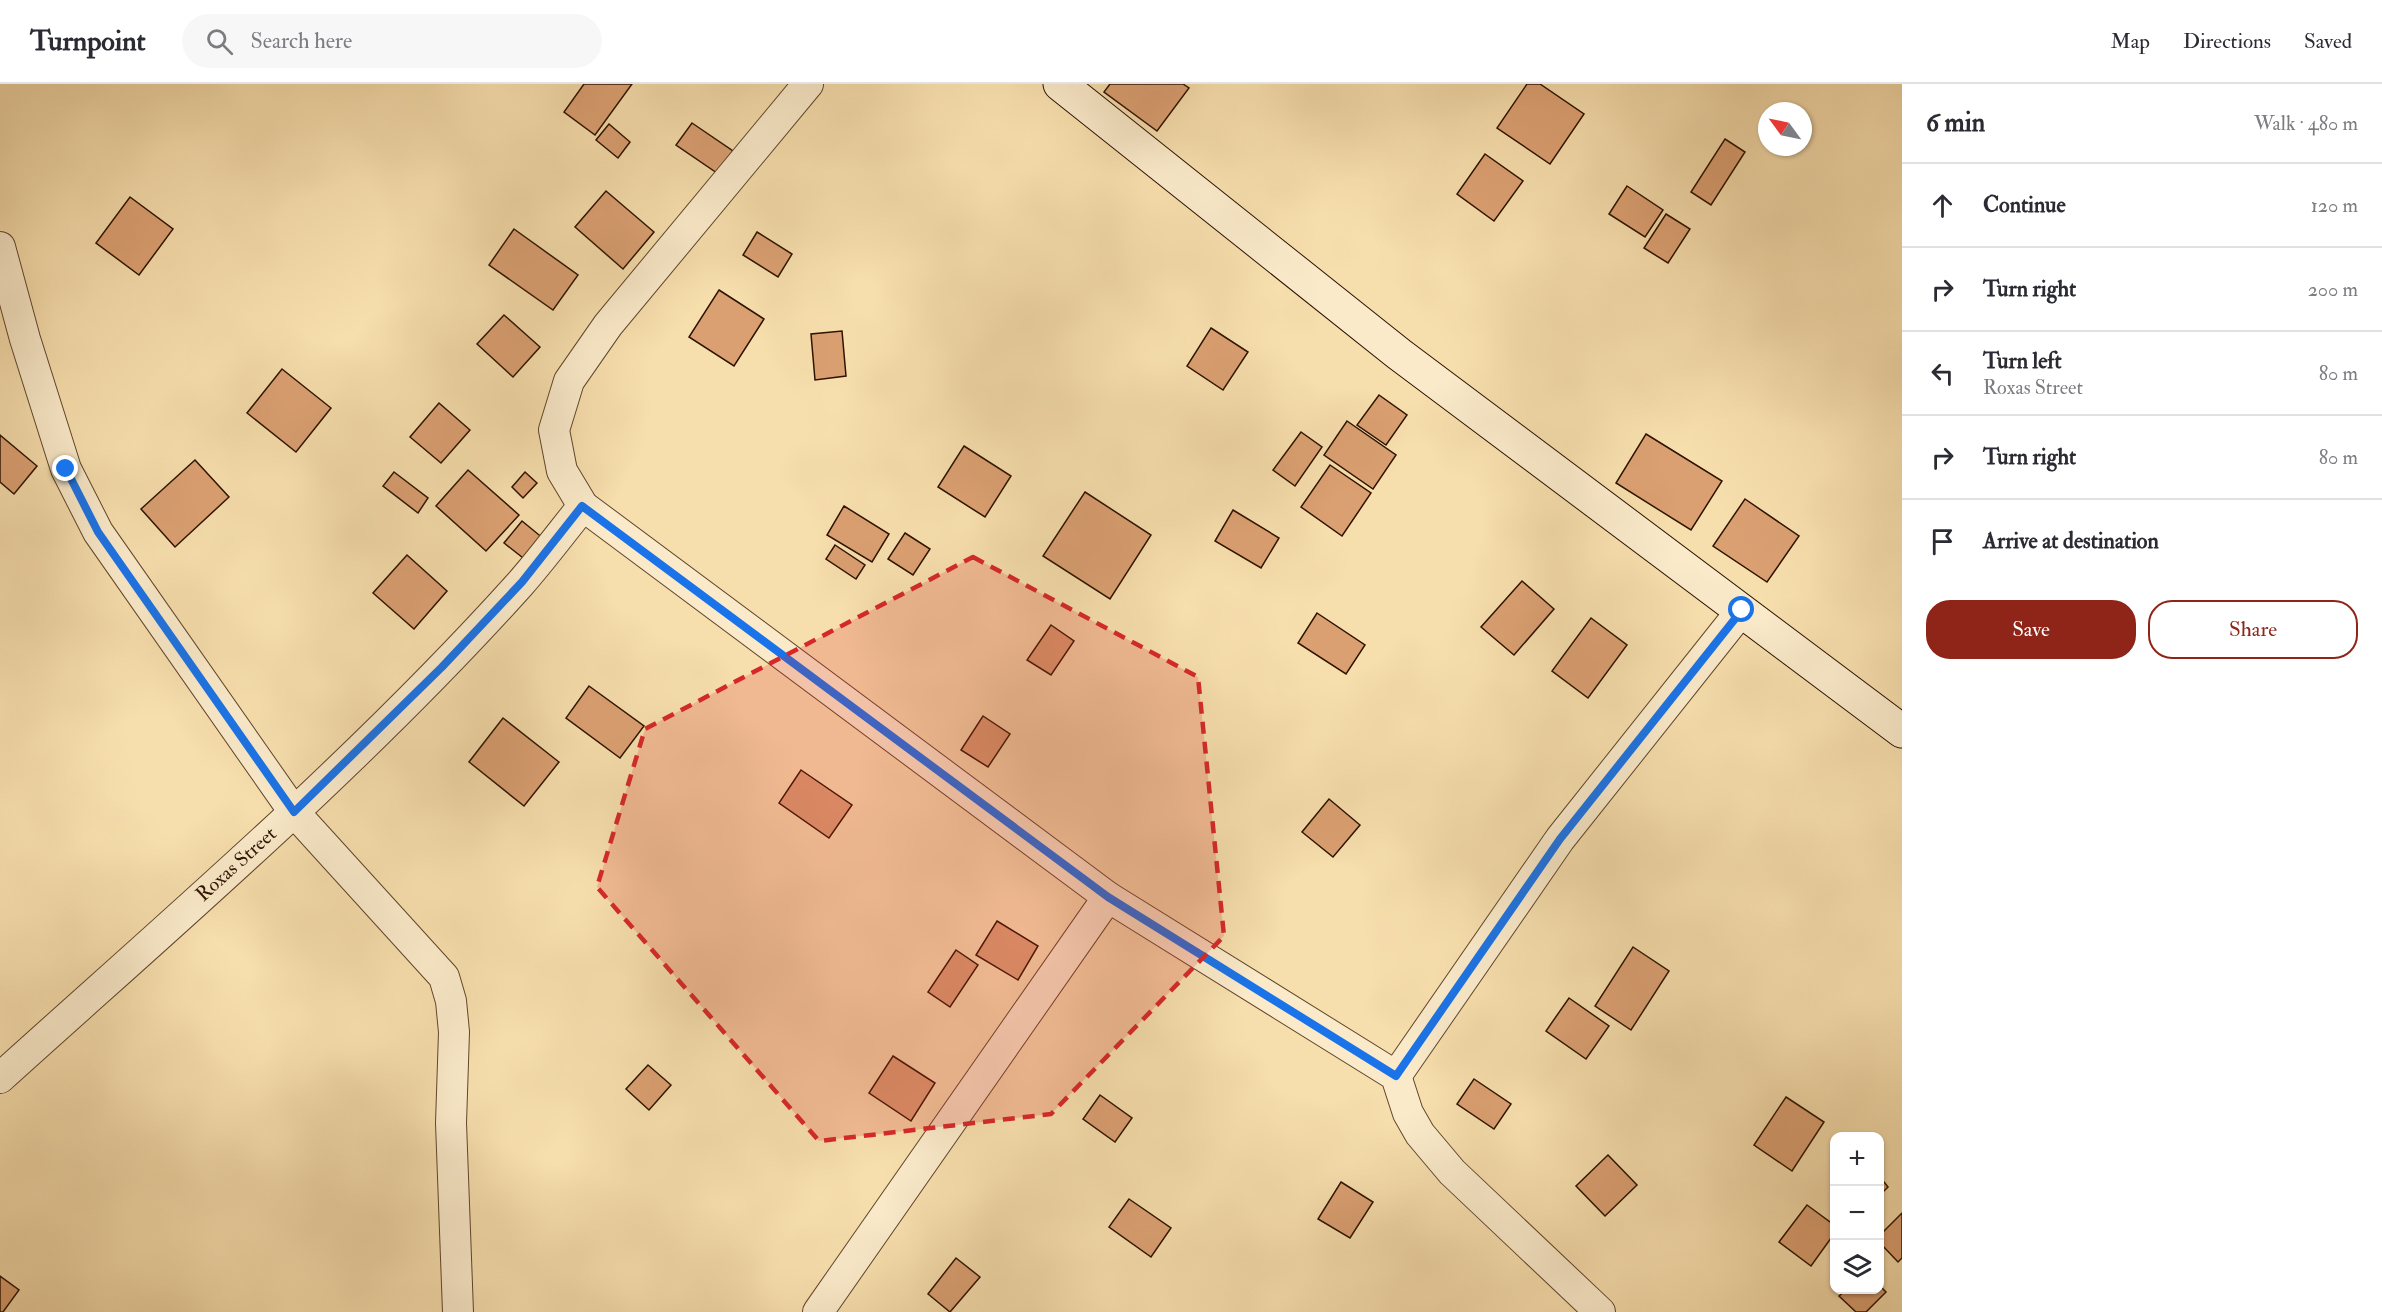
<!DOCTYPE html>
<html lang="en">
<head>
<meta charset="utf-8">
<style>
	:root { --surface:#fff; --page:#f7f7f7; --text:#2b2b33; --muted:#7c7c81; --line:#e1e1e2; --accent:#8f2418 }
	body { margin:0; font-family:"IM FELL Double Pica",serif; background:var(--page); color:var(--text) }
	.controls { position:absolute; right:18px; bottom:18px; display:grid; overflow:hidden; border-radius:12px; box-shadow:0 2px 4px #0004 }
	.controls button { width:54px; height:54px; display:grid; place-items:center; padding:0; border:0; border-bottom:2px solid var(--line); background:var(--surface); color:var(--text); font:30px sans-serif }
	.compass { position:absolute; left:1758px; top:18px; width:54px; height:54px; border-radius:50%; background:var(--surface); box-shadow:0 2px 4px #0004; rotate:303deg }
	.stop { position:absolute; width:18px; height:18px; margin:-14px; border:4px solid #1a73e8; border-radius:50%; background:#fff }
	.stop.end { background:#1a73e8; border-color:#fff; box-shadow:0 2px 6px #0008 }
	.list { margin:0; padding:0; list-style:none }
	h2 { display:flex; justify-content:space-between; align-items:center; height:78px; margin:0; padding:0 24px; font-size:26px }
	h2 small { font-size:20px; font-weight:400; color:var(--muted) }
	.list li { display:grid; grid-template-columns:39px 1fr auto; gap:18px; align-items:center; box-sizing:border-box; height:84px; padding:0 24px; border-top:2px solid var(--line) }
	.list b { display:block; font-size:22px; white-space:nowrap }
	.list p { margin:0; font-size:20px; white-space:nowrap; color:var(--muted) }
	.list em { font-size:20px; font-style:normal; color:var(--muted) }
	.actions { display:flex; gap:12px; padding:18px 24px }
	.actions a { flex:1; padding:14px 0; border:2px solid var(--accent); border-radius:24px; text-align:center; font-size:21px; color:var(--accent) }
	.actions .main { background:var(--accent); color:#fff }
	.icon { flex:none; width:33px; height:33px; fill:none; stroke:currentColor; stroke-width:2; stroke-linecap:round; stroke-linejoin:round }
	.map { position:relative; flex:none; width:1902px; height:1228px; overflow:hidden }
	header { display:flex; align-items:center; gap:36px; box-sizing:border-box; height:84px; padding:0 30px; background:var(--surface); border-bottom:2px solid var(--line) }
	header strong { font-size:28px }
	nav { display:flex; gap:33px; margin-inline-start:auto; font-size:21px }
	.search { width:420px; height:54px; background:var(--page); display:flex; align-items:center; gap:15px; box-sizing:border-box; padding:0 21px; border-radius:33px; color:var(--muted); font-size:22px }
	main { display:flex }
	aside { flex:1; background:var(--surface) }
	.map>svg:first-child { display:block }
</style>
</head>
<body>
<header>
<strong>Turnpoint</strong>
<div class="search"><svg class="icon" aria-label="search" viewBox="0 0 24 24"><circle cx="10" cy="10" r="6"/><path d="M15 15l6 6"/></svg>Search here</div>
<nav><a>Map</a><a>Directions</a><a>Saved</a></nav>
</header>
<main>
<div class="map">
<svg width="1902" height="1228" viewBox="0 0 1902 1228">
	<rect width="100%" height="100%" fill="#f7dead"/>
	<filter id="stains"><feTurbulence type="fractalNoise" baseFrequency=".00333" numOctaves="4"/><feColorMatrix values="0 0 0 0 .2 0 0 0 0 .09 0 0 0 0 .02 0 0 0 .5 -.17"/></filter>
	<radialGradient id="worn" r=".72"><stop offset=".6" stop-color="#630" stop-opacity="0"/><stop offset="1" stop-color="#630" stop-opacity=".3"/></radialGradient>
	<g fill="#dba072" stroke="#2d1300" stroke-width="1.5">
		<polygon points="584,0 632,0 595,51 564,28"/>
		<polygon points="1110,0 1183,0 1189,4 1157,47 1104,8"/>
		<polygon points="1527,0 1540,0 1584,30 1550,80 1497,44"/>
		<polygon points="692,39 733,67 717,89 676,61"/>
		<polygon points="609,40 630,58 618,74 596,56"/>
		<polygon points="1725,55 1745,68 1711,121 1691,108"/>
		<polygon points="1485,70 1523,97 1494,137 1457,110"/>
		<polygon points="1627,102 1663,126 1645,153 1609,130"/>
		<polygon points="606,107 654,148 623,185 575,143"/>
		<polygon points="130,113 173,145 139,191 96,159"/>
		<polygon points="1666,130 1690,145 1668,179 1644,164"/>
		<polygon points="514,145 578,191 553,226 489,181"/>
		<polygon points="757,148 792,170 778,193 743,171"/>
		<polygon points="719,206 764,235 734,282 689,253"/>
		<polygon points="504,231 540,263 513,293 477,260"/>
		<polygon points="1211,244 1248,268 1223,306 1187,282"/>
		<polygon points="842,247 846,292 815,296 811,250"/>
		<polygon points="282,285 331,324 296,368 247,329"/>
		<polygon points="1379,311 1407,331 1386,361 1357,341"/>
		<polygon points="439,319 470,346 441,379 410,353"/>
		<polygon points="1347,337 1396,371 1373,405 1324,371"/>
		<polygon points="1301,348 1322,363 1295,402 1273,386"/>
		<polygon points="1646,350 1722,397 1691,446 1616,399"/>
		<polygon points="0,351 37,382 14,410 0,398"/>
		<polygon points="964,362 1011,392 985,433 938,403"/>
		<polygon points="195,376 229,413 175,463 141,425"/>
		<polygon points="1330,381 1371,409 1342,452 1301,423"/>
		<polygon points="468,386 519,431 486,467 436,422"/>
		<polygon points="394,388 428,414 418,429 383,402"/>
		<polygon points="525,388 537,399 523,414 512,403"/>
		<polygon points="1085,408 1151,451 1110,515 1043,472"/>
		<polygon points="1745,415 1799,452 1767,498 1713,462"/>
		<polygon points="844,422 889,450 872,478 827,451"/>
		<polygon points="1233,426 1279,454 1261,484 1215,457"/>
		<polygon points="522,437 544,455 527,477 504,459"/>
		<polygon points="905,449 930,465 913,491 888,475"/>
		<polygon points="835,461 865,481 856,495 826,475"/>
		<polygon points="407,471 447,507 414,545 373,509"/>
		<polygon points="1522,497 1554,525 1514,571 1481,543"/>
		<polygon points="1317,529 1365,561 1346,590 1298,559"/>
		<polygon points="1591,534 1627,561 1588,614 1552,587"/>
		<polygon points="1051,541 1074,557 1051,591 1027,576"/>
		<polygon points="589,602 644,642 620,674 566,634"/>
		<polygon points="983,632 1010,650 988,683 961,666"/>
		<polygon points="503,634 559,678 524,722 469,678"/>
		<polygon points="801,686 852,721 829,754 779,719"/>
		<polygon points="1329,715 1360,741 1333,773 1302,748"/>
		<polygon points="997,837 1038,862 1018,896 976,871"/>
		<polygon points="1633,863 1669,887 1631,946 1595,922"/>
		<polygon points="956,866 978,881 950,923 928,908"/>
		<polygon points="1569,914 1609,942 1586,975 1546,947"/>
		<polygon points="893,972 935,999 911,1037 869,1009"/>
		<polygon points="648,981 671,1001 649,1026 626,1005"/>
		<polygon points="1474,995 1511,1020 1494,1045 1457,1020"/>
		<polygon points="1100,1011 1132,1034 1115,1058 1083,1035"/>
		<polygon points="1786,1013 1824,1038 1792,1087 1754,1061"/>
		<polygon points="1608,1071 1637,1101 1605,1132 1576,1102"/>
		<polygon points="1880,1093 1888,1103 1880,1111"/>
		<polygon points="1341,1098 1373,1118 1350,1154 1318,1135"/>
		<polygon points="1129,1115 1171,1144 1151,1173 1109,1143"/>
		<polygon points="1807,1121 1834,1141 1834,1150 1811,1182 1779,1158"/>
		<polygon points="1902,1129 1902,1174 1898,1178 1880,1159 1880,1151"/>
		<polygon points="956,1174 980,1193 950,1228 928,1210"/>
		<polygon points="0,1192 19,1206 3,1228 0,1228"/>
		<polygon points="1880,1202 1886,1208 1866,1228 1856,1228 1839,1212 1846,1206 1880,1206"/>
	</g>
	<g fill="none" stroke-linecap="round" stroke-linejoin="round">
		<defs>
			<g id="street">
				<polyline points="808,0 608,241 569,297 554,346 562,387 583,422 1108,813 1396,992 1408,1029 1420,1050 1452,1088 1600,1228"/>
				<polyline points="0,163 25,255 66,385 98,448 294,728 444,893 451,917 454,948 451,1039 458,1228"/>
				<polyline points="1396,992 1560,755 1742,526"/>
				<path d="M0,994C177,834 360,678 520,500C542,475 562,448 583,422"/>
				<polyline points="818,1228 1108,813"/>
			</g>
			<polyline id="secondary" points="1060,0 1399,270 1902,647"/>
		</defs>
		<use href="#street" stroke="#60462b" stroke-width="32"/>
		<use href="#secondary" stroke="#2d1300" stroke-width="35"/>
		<use href="#street" stroke="#faeaca" stroke-width="30"/>
		<use href="#secondary" stroke="#faeaca" stroke-width="33"/>
	</g>
	<g fill="none" stroke-linecap="round" stroke-linejoin="round">
		<polyline stroke="#1a73e8" stroke-width="8" points="66,385 98,448 294,728 442,583 522,498 582,422 1108,813 1396,992 1560,755 1742,526"/>
	</g>
	<path fill="#d62828" fill-opacity="0.2" stroke="#d62828" stroke-width="4.5" stroke-dasharray="12 8" stroke-linejoin="round" d="M973,473L1198,593L1224,852L1051,1030L819,1057L597,803L645,645Z"/>
	<g text-anchor="middle" dominant-baseline="central" stroke-width="4.5" stroke-linejoin="round" paint-order="stroke">
		<g font-size="20" fill="#2d1300" stroke="#faeaca">
			<text transform="translate(236 780) rotate(-42)">Roxas Street</text>
		</g>
	</g>
	<rect width="100%" height="100%" filter="url(#stains)"/>
	<rect width="100%" height="100%" fill="url(#worn)"/>
</svg>
<div class="controls">
<button>+</button>
<button>−</button>
<button><svg class="icon" aria-label="layers" viewBox="0 0 24 24"><path d="M12 4l9 5-9 5-9-5zM3 14l9 5 9-5"/></svg></button>
</div>
<svg class="compass" viewBox="-18 -18 36 36"><path d="M0-13l5 13h-10z" fill="#e53935"/><path d="M0 13l5-13h-10z" fill="#7c7c81"/></svg>
<div class="stop" style="left:1742px;top:526px"></div>
<div class="stop end" style="left:66px;top:385px"></div>
</div>
<aside>
<h2>6 min<small>Walk · 480 m</small></h2>
<ul class="list">
<li><svg class="icon" aria-label="ahead" viewBox="0 0 24 24"><path d="M12 20V5M6 11l6-6 6 6"/></svg><div><b>Continue</b></div><em>120 m</em></li>
<li><svg class="icon" aria-label="right" viewBox="0 0 24 24"><path d="M7 20v-9h11M14 6l5 5-5 5"/></svg><div><b>Turn right</b></div><em>200 m</em></li>
<li><svg class="icon" aria-label="left" viewBox="0 0 24 24"><path d="M17 20v-9H6M10 6l-5 5 5 5"/></svg><div><b>Turn left</b><p>Roxas Street</p></div><em>80 m</em></li>
<li><svg class="icon" aria-label="right" viewBox="0 0 24 24"><path d="M7 20v-9h11M14 6l5 5-5 5"/></svg><div><b>Turn right</b></div><em>80 m</em></li>
<li><svg class="icon" aria-label="arrive" viewBox="0 0 24 24"><path d="M6 21V4h12l-3 4 3 4H6"/></svg><div><b>Arrive at destination</b></div></li>
</ul>
<div class="actions"><a class="main">Save</a><a>Share</a></div>
</aside>
</main>
</body>
</html>
